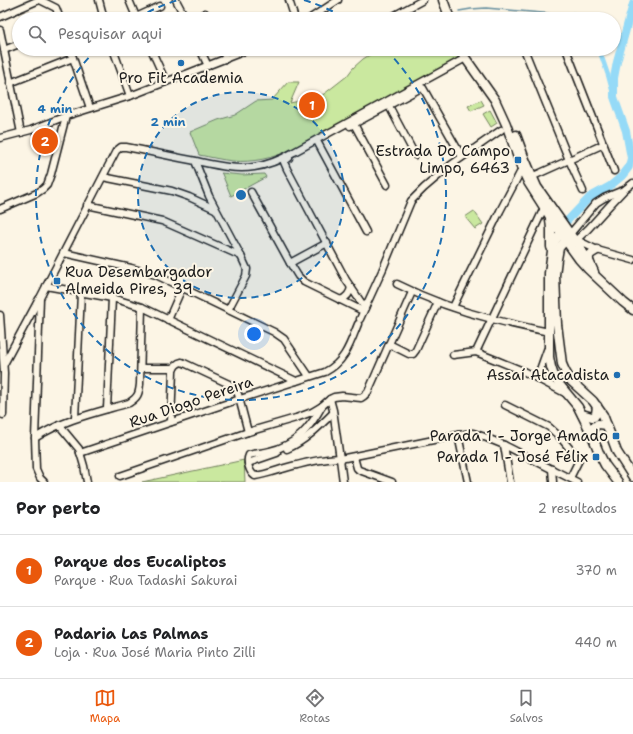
<!DOCTYPE html>
<html lang="pt">
<head>
<meta charset="utf-8">
<style>
	:root { --surface:#fff; --page:#f6f6f6; --text:#202124; --muted:#757577; --line:#e0e0e0; --accent:#ea580c }
	body { margin:0; font-family:"Shantell Sans",sans-serif; background:var(--page); color:var(--text) }
	.you { position:absolute; left:254px; top:334px; width:14px; height:14px; margin:-10px; border:3px solid #fff; border-radius:50%; background:#1a73e8; box-shadow:0 0 0 6px #1a73e833 }
	.badge { display:grid; place-items:center; width:26px; height:26px; border-radius:50%; background:var(--accent); color:#fff; font-size:13px; font-weight:700 }
	.pin { position:absolute; translate:-50% -50%; border:2px solid #fff; box-shadow:0 1px 4px #0006 }
	.list { margin:0; padding:0; list-style:none }
	h2 { display:flex; justify-content:space-between; align-items:center; height:52px; margin:0; padding:0 16px; font-size:17px }
	h2 small { font-size:13px; font-weight:400; color:var(--muted) }
	.list li { display:grid; grid-template-columns:26px 1fr auto; gap:12px; align-items:center; box-sizing:border-box; height:72px; padding:0 16px; border-top:1px solid var(--line) }
	.list b { display:block; font-size:15px; white-space:nowrap }
	.list p { margin:0; font-size:13px; white-space:nowrap; color:var(--muted) }
	.list em { font-size:13px; font-style:normal; color:var(--muted) }
	.icon { flex:none; width:22px; height:22px; fill:none; stroke:currentColor; stroke-width:2; stroke-linecap:round; stroke-linejoin:round }
	.map { position:relative; flex:none; width:633px; height:482px; overflow:hidden }
	.search { position:absolute; background:var(--surface); box-shadow:0 1px 3px #0004; left:12px; right:12px; top:12px; height:44px; display:flex; align-items:center; gap:10px; box-sizing:border-box; padding:0 14px; border-radius:22px; color:var(--muted); font-size:15px }
	.sheet { height:196px; background:var(--surface) }
	nav { display:flex; justify-content:space-around; align-items:center; box-sizing:border-box; height:56px; border-top:1px solid var(--line); background:var(--surface); font-size:11px; color:var(--muted) }
	nav a { display:grid; justify-items:center; gap:2px }
	nav .on { color:var(--accent) }
	.map>svg:first-child { display:block }
</style>
</head>
<body>
<div class="map">
<svg width="633" height="482" viewBox="0 0 633 482">
	<rect width="100%" height="100%" fill="#fcf5e5"/>
	<filter id="ink" filterUnits="userSpaceOnUse"><feTurbulence type="fractalNoise" baseFrequency=".025" numOctaves="2"/><feDisplacementMap in="SourceGraphic" scale="8" xChannelSelector="R" yChannelSelector="G"/><feConvolveMatrix kernelMatrix="1 2 1 2 8 2 1 2 1" color-interpolation-filters="sRGB"/></filter>
	<g filter="url(#ink)">
		<g fill="#cae89f" stroke="#73825e">
			<path d="M379,49H454L460,60L291,150C273,158 252,163 233,161C222,160 210,157 199,155L190,132L218,120L235,115L256,101L272,100L288,82H299L290,103L314,98L324,94L347,76L353,68L363,59Z"/>
			<polygon points="481,100 484,105 471,111 468,106"/>
			<polygon points="490,110 497,123 491,127 483,114"/>
			<polygon points="221,173 242,175 264,174 266,177 231,196 222,174"/>
			<polygon points="474,211 483,224 475,229 465,217"/>
			<polygon points="244,460 245,482 142,482"/>
		</g>
		<g fill="none" stroke-linecap="round" stroke-linejoin="round">
			<polyline stroke="#658e9f" stroke-width="1.5" points="459,11 471,9 486,8 565,15 573,14"/>
			<g stroke="#95daf7" stroke-width="4.5">
				<polyline points="573,14 579,16 583,19"/>
				<polyline points="599,49 608,75 614,97"/>
			</g>
			<polyline stroke="#95daf7" stroke-width="8" points="568,220 590,197 610,186 622,176 629,167 631,158 626,131 614,97 614,78 617,62 633,4"/>
			<defs>
				<g id="minor">
					<polyline points="40,0 56,8 60,19"/>
					<polyline points="99,0 104,19"/>
					<polyline points="129,0 137,19"/>
					<polyline points="176,0 186,19"/>
					<polyline points="289,0 295,19"/>
					<polyline points="205,13 208,19"/>
					<polyline points="0,17 39,0"/>
					<polyline points="136,17 160,6"/>
					<polyline points="309,19 338,0"/>
					<polyline points="388,19 423,0"/>
					<polyline points="542,19 546,18 553,19"/>
					<polyline points="0,30 21,133"/>
					<polyline points="70,49 90,108"/>
					<polyline points="113,49 130,96"/>
					<polyline points="151,49 166,82"/>
					<polyline points="200,49 208,66"/>
					<polyline points="222,49 226,59"/>
					<polyline points="524,49 569,160 583,191"/>
					<polyline points="566,49 614,171"/>
					<polyline points="4,50 19,44"/>
					<polyline points="10,83 73,58"/>
					<polyline points="389,106 415,155"/>
					<polyline points="354,124 387,185"/>
					<polyline points="350,126 421,88 423,88 462,157"/>
					<polyline points="0,138 31,130 66,116 130,96 250,49"/>
					<polyline points="318,143 366,232"/>
					<polyline points="289,158 284,162 287,169 346,280 365,308"/>
					<polyline points="195,161 209,196 241,256 247,269 246,276 228,310"/>
					<polyline points="103,177 172,191 189,197 215,209"/>
					<polyline points="529,178 569,160 604,144"/>
					<polyline points="251,192 290,263"/>
					<polyline points="87,205 162,221 241,256"/>
					<polyline points="0,209 37,193 43,189 47,185 51,174 66,116"/>
					<polyline points="570,234 596,203 604,198 621,191"/>
					<polyline points="577,240 597,250 633,260"/>
					<polyline points="327,243 290,263 298,276 304,282 363,311"/>
					<polyline points="573,243 588,229 609,206 624,190 633,183"/>
					<polyline points="64,253 131,268 156,275 274,332 284,339 309,376"/>
					<path d="M397,284C427,299 459,311 492,319C511,324 530,328 549,332"/>
					<polyline points="46,286 112,298 142,307 296,381"/>
					<path d="M340,300C347,298 350,294 351,287"/>
					<polyline points="453,307 500,211 522,169 524,168"/>
					<polyline points="0,315 4,373 3,415"/>
					<polyline points="360,319 382,271 411,201 424,188 451,165 501,130"/>
					<polyline points="168,320 182,288"/>
					<polyline points="389,344 409,354 413,354 416,350 438,302"/>
					<polyline points="476,352 544,208"/>
					<polyline points="453,355 476,352 496,360 523,371 565,393"/>
					<polyline points="4,364 39,299"/>
					<polyline points="141,368 174,368"/>
					<polyline points="537,378 547,350"/>
					<polyline points="330,399 333,410 340,459 458,435 473,433 482,436 504,445 577,482"/>
					<polyline points="505,405 549,427 560,437 570,449 577,455 579,457 579,460 570,478"/>
					<path d="M322,406C310,428 296,445 270,451C263,453 256,453 249,455C246,461 249,472 255,476C269,474 282,468 297,465C311,461 325,459 339,458"/>
					<polyline points="107,409 112,298"/>
					<polyline points="75,418 81,293"/>
					<path d="M171,422L173,371C174,367 177,363 182,362L229,384L235,389L238,394L248,432"/>
					<polyline points="59,425 79,449 84,466 87,482"/>
					<polyline points="458,435 468,482"/>
					<path d="M35,438C65,419 95,413 129,403C138,397 139,394 140,384L142,307"/>
					<polyline points="504,445 510,482"/>
					<path d="M287,449C305,441 319,427 333,413"/>
					<path d="M80,453L240,399L325,372C345,362 350,344 358,324"/>
					<polyline points="354,457 357,468 359,470 392,482"/>
					<polyline points="340,459 343,482"/>
					<polyline points="248,463 277,453"/>
					<polyline points="552,469 553,482"/>
					<polyline points="120,476 248,432 296,418 312,412 322,406 330,399 334,397 342,396 361,398 364,396 368,392 412,292"/>
					<path d="M44,482L40,478L36,469L35,438L40,298L116,151L121,147H126C149,151 173,157 196,161C215,165 235,170 254,167C268,165 282,159 294,152L462,60"/>
				</g>
				<g id="major">
					<polyline points="443,0 450,19"/>
					<polyline points="459,49 495,100 506,124 522,169 528,182 561,234 579,259 588,269 623,302 633,310"/>
					<polyline points="516,135 524,157 537,187 589,261 594,272"/>
					<polyline points="550,219 551,229 551,247"/>
					<polyline points="569,232 561,234 558,237 553,244 552,251 549,273 549,357 551,367 554,376 559,384 578,407 591,433 600,455 605,465 618,482"/>
					<polyline points="569,236 559,248 557,259 555,275 557,324 562,364 565,371 571,381 593,401 603,415 617,452 633,477"/>
					<path d="M589,261C588,254 592,253 597,250"/>
					<polyline points="582,414 592,417 594,417 596,414 597,406"/>
					<polyline points="591,433 594,427 598,424 607,425"/>
				</g>
			</defs>
			<use href="#minor" stroke="#1c1c1c" stroke-width="9"/>
			<use href="#major" stroke="#1c1c1c" stroke-width="11"/>
			<use href="#minor" stroke="#fcf5e5" stroke-width="6"/>
			<use href="#major" stroke="#fcf5e5" stroke-width="8"/>
		</g>
	</g>
	<circle cx="241" cy="195" r="103" fill="#1f6fb2" fill-opacity=".12"/>
	<g fill="none" stroke="#1f6fb2" stroke-width="2" stroke-dasharray="7 5">
		<circle cx="241" cy="195" r="103"/>
		<path d="M137 18A205 205 0 0 1 178 0M304 0A205 205 0 0 1 345 18M386 50A205 205 0 1 1 96 50"/>
	</g>
	<g fill="#1f6fb2" stroke="#fcf5e5" stroke-width="1.5">
		<circle cx="181" cy="63" r="4"/>
		<rect x="514" y="156" width="8" height="8" rx="2"/>
		<rect x="53" y="277" width="8" height="8" rx="2"/>
		<circle cx="617" cy="375" r="4"/>
		<rect x="612" y="432" width="8" height="8" rx="2"/>
		<rect x="592" y="453" width="8" height="8" rx="2"/>
	</g>
	<g text-anchor="middle" dominant-baseline="central" stroke-width="4" stroke-linejoin="round" paint-order="stroke">
		<g font-size="15" fill="#1c1c1c" stroke="#fcf5e5" text-anchor="end">
			<text x="181" y="78" text-anchor="middle">Pro Fit Academia</text>
			<text x="510" y="151">Estrada Do Campo<tspan x="510" dy="17">Limpo, 6463</tspan></text>
			<text x="65" y="272" text-anchor="start">Rua Desembargador<tspan x="65" dy="17">Almeida Pires, 39</tspan></text>
			<text x="609" y="375">Assaí Atacadista</text>
			<text x="608" y="436">Parada 1 - Jorge Amado</text>
			<text x="588" y="457">Parada 1 - José Félix</text>
		</g>
		<g font-size="15" fill="#1c1c1c" stroke="#fcf5e5">
			<text transform="translate(191 402) rotate(-19)">Rua Diogo Pereira</text>
		</g>
	</g>
	<circle cx="241" cy="195" r="6" fill="#1f6fb2" stroke="#fcf5e5" stroke-width="2"/>
	<g font-size="12" text-anchor="middle" font-weight="bold" fill="#1f6fb2" stroke="#fcf5e5" stroke-width="4" stroke-linejoin="round" paint-order="stroke">
		<text x="55" y="113">4 min</text>
		<text x="168" y="126">2 min</text>
	</g>
</svg>
<div class="you"></div>
<div class="pin badge" style="left:312px;top:105px">1</div>
<div class="pin badge" style="left:45px;top:141px">2</div>
<div class="search"><svg class="icon" aria-label="search" viewBox="0 0 24 24"><circle cx="10" cy="10" r="6"/><path d="M15 15l6 6"/></svg>Pesquisar aqui</div>
</div>
<section class="sheet">
<h2>Por perto<small>2 resultados</small></h2>
<ul class="list">
<li><span class="badge">1</span><div><b>Parque dos Eucaliptos</b><p>Parque · Rua Tadashi Sakurai</p></div><em>370 m</em></li>
<li><span class="badge">2</span><div><b>Padaria Las Palmas</b><p>Loja · Rua José Maria Pinto Zilli</p></div><em>440 m</em></li>
</ul>
</section>
<nav>
<a class="on"><svg class="icon" aria-label="map" viewBox="0 0 24 24"><path d="M3 6l6-2 6 2 6-2v14l-6 2-6-2-6 2zM9 4v14M15 6v14"/></svg>Mapa</a>
<a><svg class="icon" aria-label="directions" viewBox="0 0 24 24"><path d="M12 3l9 9-9 9-9-9zM9 14v-3h6M13 9l2 2-2 2"/></svg>Rotas</a>
<a><svg class="icon" aria-label="saved" viewBox="0 0 24 24"><path d="M7 4h10v16l-5-4-5 4z"/></svg>Salvos</a>
</nav>
</body>
</html>
